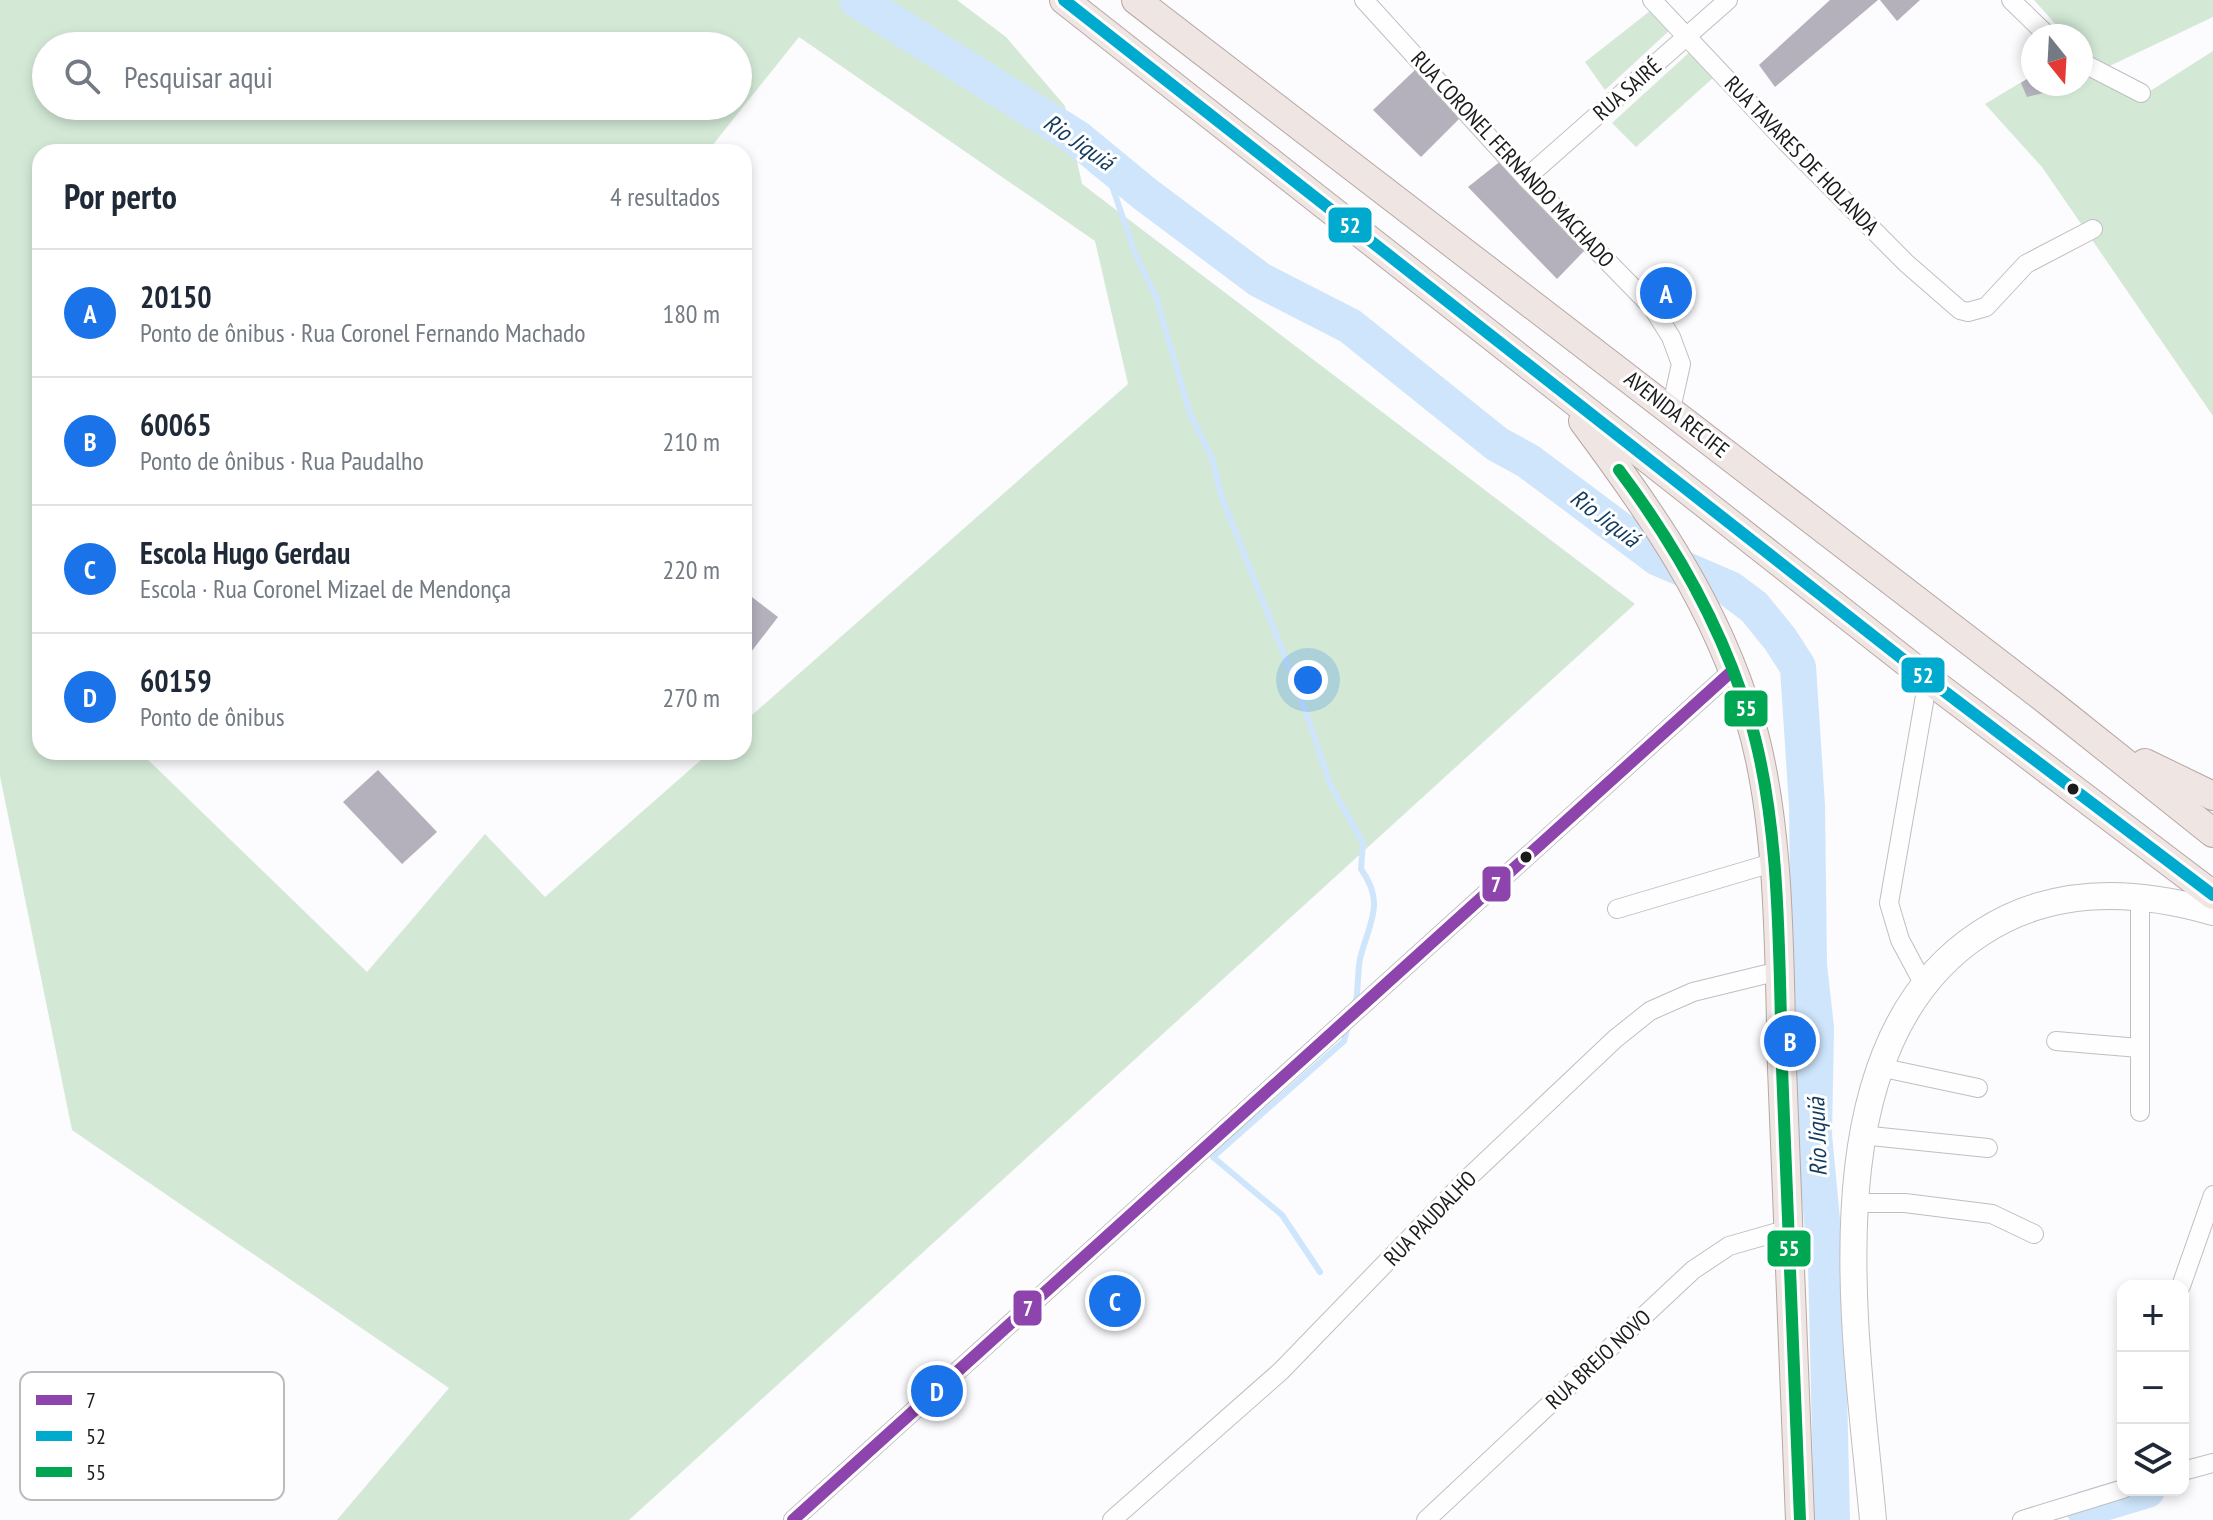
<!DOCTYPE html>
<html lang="pt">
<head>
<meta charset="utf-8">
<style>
	:root { --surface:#fff; --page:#f2f2f3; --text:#1f2937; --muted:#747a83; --line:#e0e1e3; --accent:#1a73e8 }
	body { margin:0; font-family:"PT Sans Narrow",sans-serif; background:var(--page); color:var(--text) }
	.controls { position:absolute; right:24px; bottom:24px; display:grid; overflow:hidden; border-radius:16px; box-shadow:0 4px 12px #0003 }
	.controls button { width:72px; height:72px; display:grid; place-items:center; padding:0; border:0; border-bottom:2px solid var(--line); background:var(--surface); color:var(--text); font:40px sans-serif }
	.compass { position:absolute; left:2021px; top:24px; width:72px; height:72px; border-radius:50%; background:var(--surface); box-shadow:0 4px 12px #0003; rotate:162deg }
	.you { position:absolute; left:1308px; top:680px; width:28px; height:28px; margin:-20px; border:6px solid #fff; border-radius:50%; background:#1a73e8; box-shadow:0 0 0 12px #1a73e833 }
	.badge { display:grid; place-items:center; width:52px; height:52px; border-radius:50%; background:var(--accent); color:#fff; font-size:26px; font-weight:700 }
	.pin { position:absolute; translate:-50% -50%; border:4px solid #fff; box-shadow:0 2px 8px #0006 }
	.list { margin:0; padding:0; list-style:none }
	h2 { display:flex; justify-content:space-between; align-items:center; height:104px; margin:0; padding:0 32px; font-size:34px }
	h2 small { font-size:26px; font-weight:400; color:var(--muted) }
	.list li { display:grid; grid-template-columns:52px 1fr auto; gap:24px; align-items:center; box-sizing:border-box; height:128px; padding:0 32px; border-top:2px solid var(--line) }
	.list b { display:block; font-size:30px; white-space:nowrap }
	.list p { margin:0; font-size:26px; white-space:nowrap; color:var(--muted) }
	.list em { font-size:26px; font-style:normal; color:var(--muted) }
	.icon { flex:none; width:44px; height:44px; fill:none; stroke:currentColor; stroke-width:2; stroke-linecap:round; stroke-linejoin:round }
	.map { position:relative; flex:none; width:2213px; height:1520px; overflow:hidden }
	.search { position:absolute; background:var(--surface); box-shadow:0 4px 12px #0003; left:32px; top:32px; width:720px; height:88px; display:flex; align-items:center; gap:20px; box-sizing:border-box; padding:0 28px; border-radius:44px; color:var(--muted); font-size:30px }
	.panel { position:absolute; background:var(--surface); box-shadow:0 4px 12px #0003; left:32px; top:144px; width:720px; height:616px; border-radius:24px }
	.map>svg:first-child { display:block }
</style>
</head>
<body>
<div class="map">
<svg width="2213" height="1520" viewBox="0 0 2213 1520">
	<rect width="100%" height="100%" fill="#fcfbfd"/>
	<g fill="#d3e9d6" fill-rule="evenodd">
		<path d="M0,0H957L1006,37L1065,106L1082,184L1635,604L629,1520H337L449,1388L72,1130L0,776ZM799,37L1095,241L1128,384L744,722V752H710L545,897L485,834L367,972L140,752H40V152H707ZM46,46H738V106H46Z"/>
		<polygon points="2034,0 2213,0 2213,17 2097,72 2081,53 2081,36 2066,36"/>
		<polygon points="1650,11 1670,30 1605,90 1585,62"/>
		<polygon points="1692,50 1714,77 1636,147 1612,123"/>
		<polygon points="2213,51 2213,416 2042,167 1985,104 2033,75 2033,84 2081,84 2081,70 2136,100"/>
	</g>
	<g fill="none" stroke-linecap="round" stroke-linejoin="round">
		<g stroke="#cee5fc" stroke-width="6">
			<path d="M1077,138L1093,171L1110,180L1135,253L1156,297L1190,414L1212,458L1222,498L1300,695L1330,784L1363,843L1361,869C1386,904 1369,922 1360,959C1357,974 1359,990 1355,1004"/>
			<polyline points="1320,1272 1282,1215 1213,1157 1344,1041 1348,1026"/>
		</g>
		<g stroke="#cee5fc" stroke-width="36">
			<polyline points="857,0 1077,138 1145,194 1260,280 1350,326 1497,444 1528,461 1658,558 1730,589 1754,607 1780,639 1798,667 1807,806 1809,965 1816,1028 1814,1135 1826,1263 1832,1520"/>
			<polyline points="2084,1509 2147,1490"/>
		</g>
	</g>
	<g fill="#b4b0bc">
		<polygon points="1830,0 1878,0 1775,87 1759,65"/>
		<polygon points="1880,0 1920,0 1897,21"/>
		<polygon points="1415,70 1461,117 1421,157 1373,110"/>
		<polygon points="2033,75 2033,84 2046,84 2051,91 2027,97 2021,83"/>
		<polygon points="1502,160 1586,249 1557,279 1468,187"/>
		<polygon points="744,591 778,617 744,661"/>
		<polygon points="378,770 437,832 402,864 343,802"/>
	</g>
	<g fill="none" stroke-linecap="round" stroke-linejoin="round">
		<defs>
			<g id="street">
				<polyline points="1364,0 1526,178 1652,307 1671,337 1681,364 1671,409"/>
				<polyline points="1652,0 1786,142 1906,263 1960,310 1968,312 1986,307 2026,264 2093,229"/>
				<polyline points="2011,0 2048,36"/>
				<polyline points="2081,62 2141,93"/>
				<polyline points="1526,178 1728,0"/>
				<polyline points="1617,909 1772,863"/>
				<polyline points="1923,983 1900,940 1889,903 1928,679"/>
				<polyline points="2056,1041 2139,1048"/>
				<polyline points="1879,1067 1978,1088"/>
				<polyline points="2140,1112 2140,897"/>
				<polyline points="1861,1135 1988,1148"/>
				<polyline points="1855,1203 1905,1203 1992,1214 2034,1234"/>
				<polyline points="2181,1286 2213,1195"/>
				<polyline points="2183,1471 2213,1463"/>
				<polyline points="793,1520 1731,672"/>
				<polyline points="1112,1520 1281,1371 1468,1178 1615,1039 1650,1011 1693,992 1779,971"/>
				<polyline points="1426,1520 1693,1270 1729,1246 1788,1229"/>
				<polyline points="2022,1520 2123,1489"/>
			</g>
			<path id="secondary" d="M1873,1520C1857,1342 1805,1047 1981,933C2052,886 2134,889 2213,912"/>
			<g id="primary">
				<polyline points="1064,0 1928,679 2213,895"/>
				<polyline points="1136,0 2050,703 2213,833"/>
				<path d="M1583,421C1653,515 1716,605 1750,720C1781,823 1779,959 1782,1068C1787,1218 1794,1369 1800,1520"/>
				<polyline points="2145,763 2213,796"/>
			</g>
		</defs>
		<use href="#street" stroke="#bfbec0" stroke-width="20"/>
		<use href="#secondary" stroke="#bfbec0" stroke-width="28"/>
		<use href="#primary" stroke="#b7a7a4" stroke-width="30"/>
		<use href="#street" stroke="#fffeff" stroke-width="18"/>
		<use href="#secondary" stroke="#fffeff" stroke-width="26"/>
		<use href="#primary" stroke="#efe6e4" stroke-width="28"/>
		<defs>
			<polyline id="bus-1" points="793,1520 1731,672"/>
			<polyline id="bus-2" points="1064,0 1928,679 2213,895"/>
			<path id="bus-3" d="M1619,470C1676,546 1723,628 1750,720C1781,823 1779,959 1782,1068C1787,1218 1794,1369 1800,1520"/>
		</defs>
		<use href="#bus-1" stroke="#fff" stroke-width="18"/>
		<use href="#bus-2" stroke="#fff" stroke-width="18"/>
		<use href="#bus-3" stroke="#fff" stroke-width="18"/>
		<use href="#bus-1" stroke="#8e44ad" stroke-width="12"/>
		<use href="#bus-2" stroke="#00a9ce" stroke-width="12"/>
		<use href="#bus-3" stroke="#00a651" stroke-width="12"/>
	</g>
	<g fill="#1b1b1c" stroke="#fff" stroke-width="3">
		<circle cx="2073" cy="789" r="7"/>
		<circle cx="1526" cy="857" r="7"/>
	</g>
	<g text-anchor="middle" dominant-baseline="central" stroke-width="6" stroke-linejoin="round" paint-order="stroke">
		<g font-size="22" fill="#1b1b1c" stroke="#fff">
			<text transform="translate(1627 89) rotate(-41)">RUA SAIRÉ</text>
			<text transform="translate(1802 155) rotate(46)">RUA TAVARES DE HOLANDA</text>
			<text transform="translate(1513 159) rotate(47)">RUA CORONEL FERNANDO MACHADO</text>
			<text transform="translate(1677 414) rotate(38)">AVENIDA RECIFE</text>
			<text transform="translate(1430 1218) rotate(-46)">RUA PAUDALHO</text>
			<text transform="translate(1598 1359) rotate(-43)">RUA BREJO NOVO</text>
		</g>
		<g font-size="24" font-style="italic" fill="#113a5d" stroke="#fff">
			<text transform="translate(1079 142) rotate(35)">Rio Jiquiá</text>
			<text transform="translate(1605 518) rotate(37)">Rio Jiquiá</text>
			<text transform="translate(1817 1137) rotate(-92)">Rio Jiquiá</text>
		</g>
	</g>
	<rect x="20" y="1372" width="264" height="128" rx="12" fill="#fff" stroke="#bbb" stroke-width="2"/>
	<rect x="36" y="1395" width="36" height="10" fill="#8e44ad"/>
	<rect x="36" y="1431" width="36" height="10" fill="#00a9ce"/>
	<rect x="36" y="1467" width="36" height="10" fill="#00a651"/>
	<g font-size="22" fill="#1b1b1c">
		<text x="86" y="1408">7</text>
		<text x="86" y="1444">52</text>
		<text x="86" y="1480">55</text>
	</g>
	<g stroke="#fff" stroke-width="3">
		<rect x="1327" y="206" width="46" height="38" rx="8" fill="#00a9ce"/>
		<rect x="1900" y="656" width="46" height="38" rx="8" fill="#00a9ce"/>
		<rect x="1723" y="689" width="46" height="39" rx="8" fill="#00a651"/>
		<rect x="1481" y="865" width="31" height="38" rx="8" fill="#8e44ad"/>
		<rect x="1766" y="1229" width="46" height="39" rx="8" fill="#00a651"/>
		<rect x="1012" y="1289" width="31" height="38" rx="8" fill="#8e44ad"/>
	</g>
	<g font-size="22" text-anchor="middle" font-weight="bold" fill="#fff">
		<text x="1350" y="233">52</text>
		<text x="1923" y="683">52</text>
		<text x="1746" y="716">55</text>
		<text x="1496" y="892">7</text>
		<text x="1789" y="1256">55</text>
		<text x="1028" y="1316">7</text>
	</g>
</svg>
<div class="controls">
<button>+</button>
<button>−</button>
<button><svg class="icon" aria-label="layers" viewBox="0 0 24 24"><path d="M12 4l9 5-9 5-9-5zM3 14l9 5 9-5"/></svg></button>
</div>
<svg class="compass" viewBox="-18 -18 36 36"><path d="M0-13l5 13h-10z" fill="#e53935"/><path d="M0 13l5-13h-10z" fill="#747a83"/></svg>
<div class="you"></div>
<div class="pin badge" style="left:1666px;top:293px">A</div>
<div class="pin badge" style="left:1790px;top:1041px">B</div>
<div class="pin badge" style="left:1115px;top:1301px">C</div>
<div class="pin badge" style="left:937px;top:1391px">D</div>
<div class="search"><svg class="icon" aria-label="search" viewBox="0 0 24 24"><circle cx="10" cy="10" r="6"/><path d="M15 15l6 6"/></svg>Pesquisar aqui</div>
<section class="panel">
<h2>Por perto<small>4 resultados</small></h2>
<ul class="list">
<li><span class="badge">A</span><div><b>20150</b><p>Ponto de ônibus · Rua Coronel Fernando Machado</p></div><em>180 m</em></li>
<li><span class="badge">B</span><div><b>60065</b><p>Ponto de ônibus · Rua Paudalho</p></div><em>210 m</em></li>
<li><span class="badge">C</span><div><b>Escola Hugo Gerdau</b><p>Escola · Rua Coronel Mizael de Mendonça</p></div><em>220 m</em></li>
<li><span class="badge">D</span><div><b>60159</b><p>Ponto de ônibus</p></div><em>270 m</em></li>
</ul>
</section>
</div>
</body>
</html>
